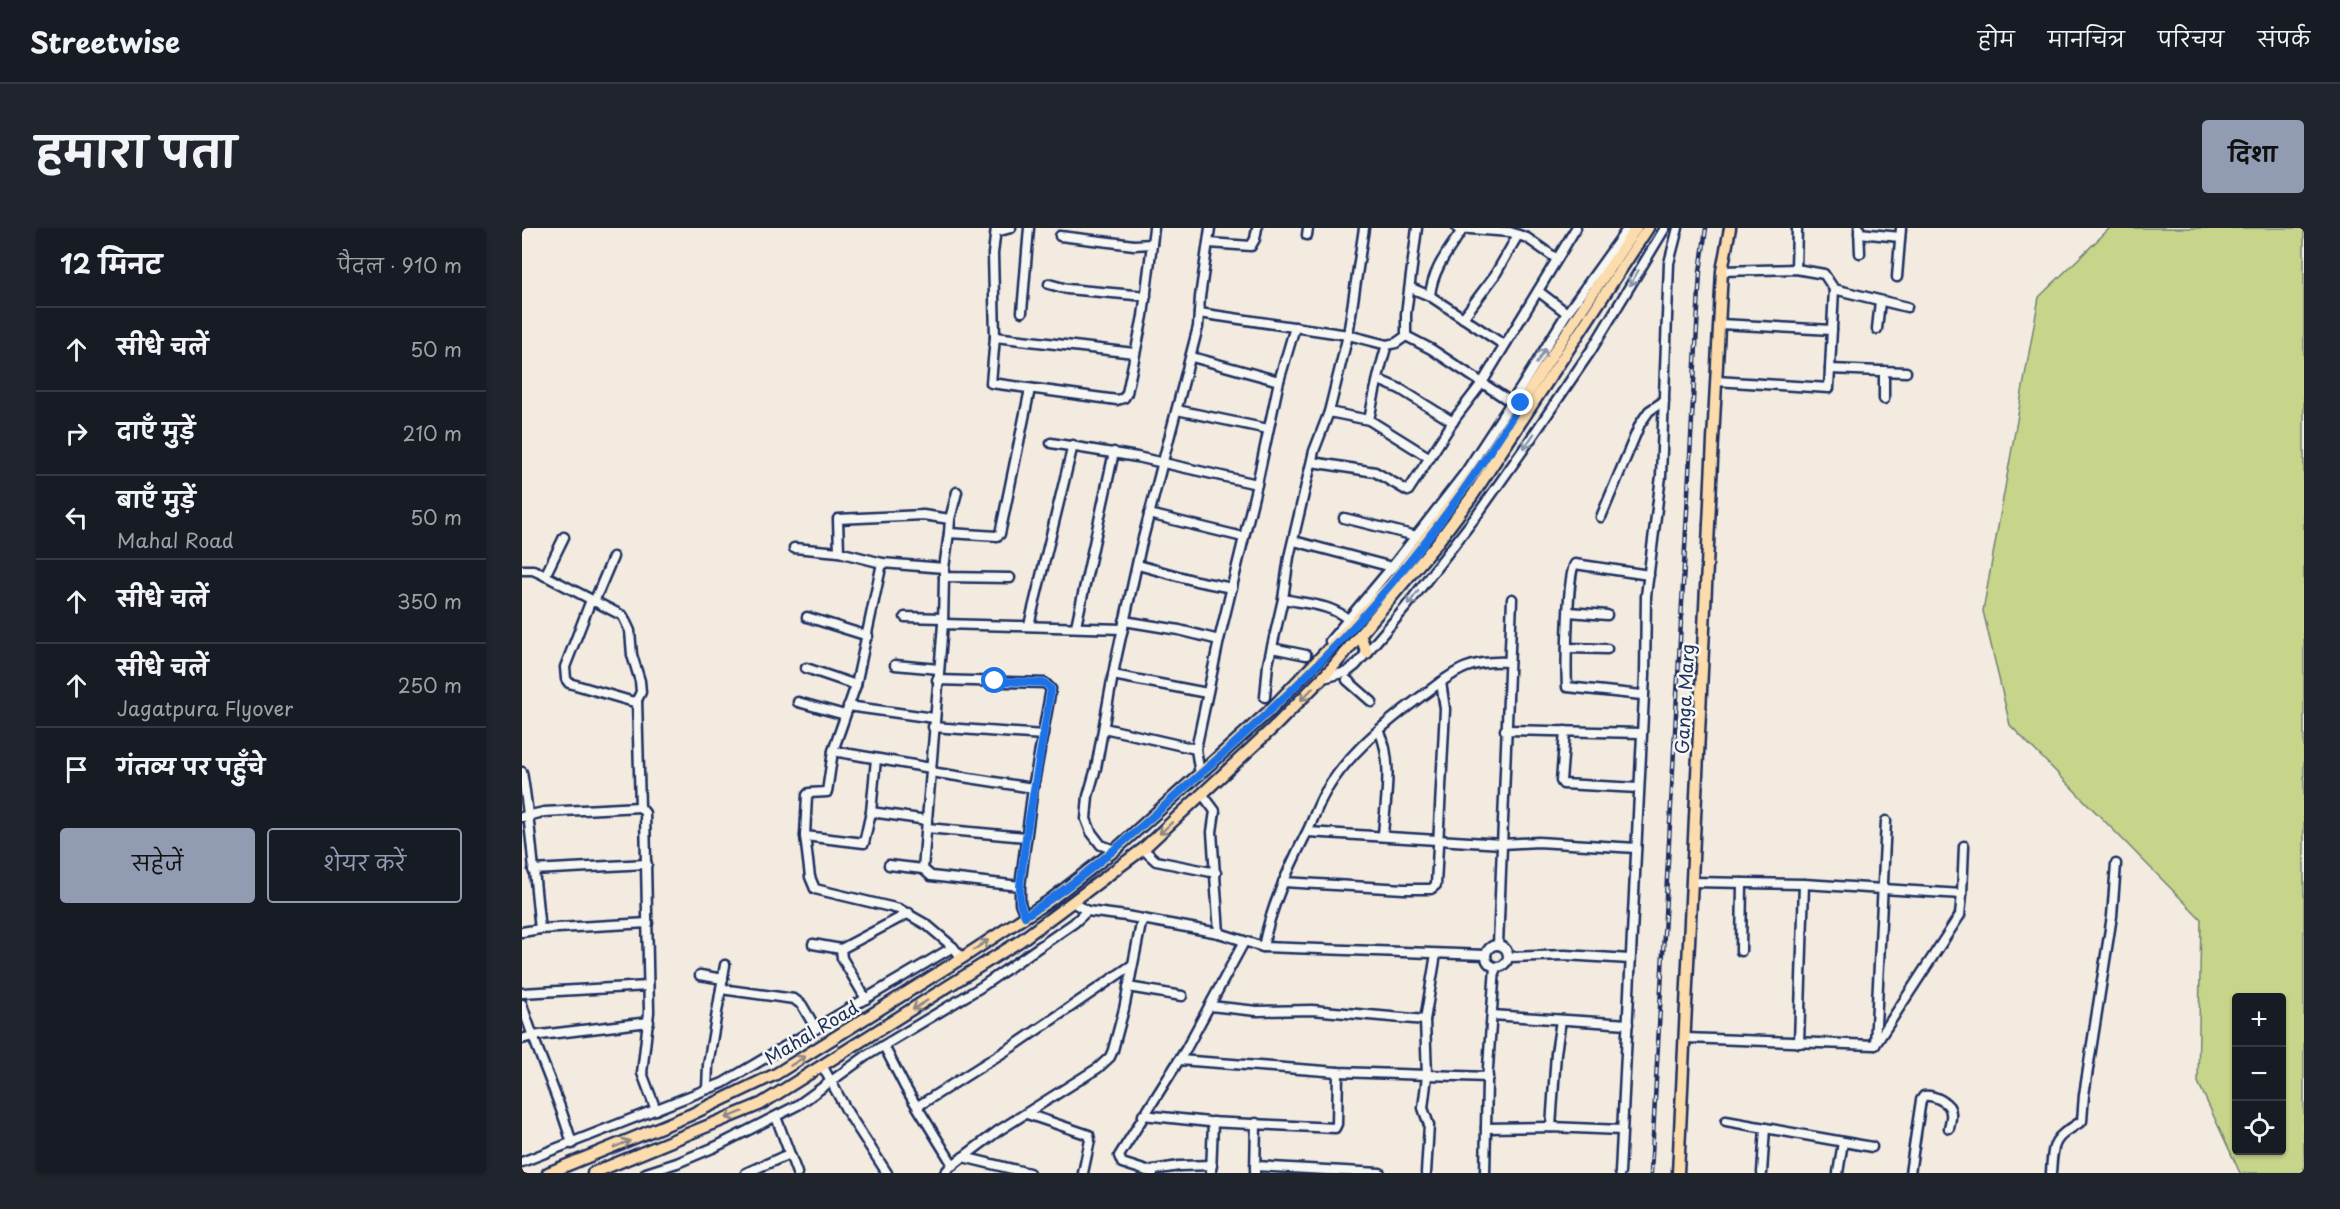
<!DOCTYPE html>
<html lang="hi">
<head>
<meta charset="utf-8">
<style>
	:root { --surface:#171b24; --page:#20242c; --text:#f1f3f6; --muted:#9ea1a6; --line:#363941; --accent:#919bb2 }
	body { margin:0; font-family:"Playpen Sans","Playpen Sans Deva",sans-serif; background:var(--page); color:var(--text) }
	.controls { position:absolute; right:18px; bottom:18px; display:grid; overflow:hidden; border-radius:6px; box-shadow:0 2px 4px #0004 }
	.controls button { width:54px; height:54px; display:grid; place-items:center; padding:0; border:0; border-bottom:2px solid var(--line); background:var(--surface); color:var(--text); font:30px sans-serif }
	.stop { position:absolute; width:18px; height:18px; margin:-14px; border:4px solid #1a73e8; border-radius:50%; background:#fff }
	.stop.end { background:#1a73e8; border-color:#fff; box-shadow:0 2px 6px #0008 }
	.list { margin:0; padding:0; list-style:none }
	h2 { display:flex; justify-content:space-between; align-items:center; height:78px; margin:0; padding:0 24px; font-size:26px }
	h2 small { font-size:20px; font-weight:400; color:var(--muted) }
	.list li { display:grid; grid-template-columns:39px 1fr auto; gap:18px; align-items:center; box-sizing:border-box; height:84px; padding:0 24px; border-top:2px solid var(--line) }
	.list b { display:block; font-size:22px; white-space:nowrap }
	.list p { margin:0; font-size:20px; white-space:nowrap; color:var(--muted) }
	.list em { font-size:20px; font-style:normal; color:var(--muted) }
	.actions { display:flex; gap:12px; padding:18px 24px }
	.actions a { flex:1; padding:14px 0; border:2px solid var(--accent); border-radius:6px; text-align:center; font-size:21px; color:var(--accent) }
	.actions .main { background:var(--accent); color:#111 }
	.icon { flex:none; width:33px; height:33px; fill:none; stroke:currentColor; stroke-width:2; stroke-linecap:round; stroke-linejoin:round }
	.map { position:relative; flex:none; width:1782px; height:945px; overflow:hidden; border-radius:6px }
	header { display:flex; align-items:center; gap:36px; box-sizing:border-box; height:84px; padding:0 30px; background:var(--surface); border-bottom:2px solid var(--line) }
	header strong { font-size:28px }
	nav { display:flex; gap:33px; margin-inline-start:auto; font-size:21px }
	.intro { display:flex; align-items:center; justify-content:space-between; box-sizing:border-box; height:144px; padding:0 36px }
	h1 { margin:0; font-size:42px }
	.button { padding:15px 27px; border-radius:6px; background:var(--accent); color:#111; font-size:21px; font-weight:700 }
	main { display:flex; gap:36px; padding:0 36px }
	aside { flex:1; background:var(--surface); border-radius:6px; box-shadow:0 2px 4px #0004 }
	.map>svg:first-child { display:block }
</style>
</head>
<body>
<header>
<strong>Streetwise</strong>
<nav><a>होम</a><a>मानचित्र</a><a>परिचय</a><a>संपर्क</a></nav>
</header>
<div class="intro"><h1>हमारा पता</h1><a class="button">दिशा</a></div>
<main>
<aside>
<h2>12 मिनट<small>पैदल · 910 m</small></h2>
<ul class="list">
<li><svg class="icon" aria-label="ahead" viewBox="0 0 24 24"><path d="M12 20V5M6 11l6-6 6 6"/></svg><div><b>सीधे चलें</b></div><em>50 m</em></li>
<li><svg class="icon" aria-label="right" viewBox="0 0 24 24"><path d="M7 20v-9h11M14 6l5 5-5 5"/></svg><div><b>दाएँ मुड़ें</b></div><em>210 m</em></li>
<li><svg class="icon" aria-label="left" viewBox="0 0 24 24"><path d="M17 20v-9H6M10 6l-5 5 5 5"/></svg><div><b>बाएँ मुड़ें</b><p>Mahal Road</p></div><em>50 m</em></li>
<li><svg class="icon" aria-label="ahead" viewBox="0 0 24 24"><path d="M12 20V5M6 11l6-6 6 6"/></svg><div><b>सीधे चलें</b></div><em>350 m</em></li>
<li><svg class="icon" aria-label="ahead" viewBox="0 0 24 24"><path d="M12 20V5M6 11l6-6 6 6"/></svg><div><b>सीधे चलें</b><p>Jagatpura Flyover</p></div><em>250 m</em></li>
<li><svg class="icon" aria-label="arrive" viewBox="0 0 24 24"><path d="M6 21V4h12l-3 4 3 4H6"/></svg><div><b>गंतव्य पर पहुँचे</b></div></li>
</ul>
<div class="actions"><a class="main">सहेजें</a><a>शेयर करें</a></div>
</aside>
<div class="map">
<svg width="1782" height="945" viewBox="0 0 1782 945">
	<rect width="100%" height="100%" fill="#f3ebe0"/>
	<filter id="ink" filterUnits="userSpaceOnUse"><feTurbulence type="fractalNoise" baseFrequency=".0167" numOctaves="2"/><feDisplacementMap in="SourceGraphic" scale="12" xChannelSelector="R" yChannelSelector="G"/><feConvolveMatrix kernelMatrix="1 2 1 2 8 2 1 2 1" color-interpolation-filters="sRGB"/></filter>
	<g filter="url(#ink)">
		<path fill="#c6d589" stroke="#708274" stroke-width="1.5" fill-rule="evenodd" d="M1588,0H1782V945H1718L1676,854L1679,691L1488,497L1461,383L1517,69ZM1714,770H1760V922H1714Z"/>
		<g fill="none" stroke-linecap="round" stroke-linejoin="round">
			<defs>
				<g id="minor">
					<polyline points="474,0 471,26 473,109 469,155 595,172 602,170 605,165 621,88 632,0"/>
					<polyline points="935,0 988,4 1005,10 1035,31"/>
					<polyline points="1337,0 1338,25"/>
					<polyline points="474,4 489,0"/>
					<polyline points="1337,5 1378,9"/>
					<polyline points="785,7 786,0"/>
					<polyline points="538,8 612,17 630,16"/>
					<polyline points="687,15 729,18 733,11 735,0"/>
					<polyline points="1274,41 1275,0"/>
					<polyline points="1200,43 1274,41 1302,46 1312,61"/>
					<polyline points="1375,49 1379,0"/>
					<polyline points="527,56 545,61 624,68"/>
					<polyline points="889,60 908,68 982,117"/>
					<polyline points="1016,63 1045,85"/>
					<path d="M908,68C910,42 927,22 941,1"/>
					<polyline points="500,84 507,0"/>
					<polyline points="677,85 826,107 865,117"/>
					<polyline points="941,90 973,47 996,7"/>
					<polyline points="1198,96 1310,102"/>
					<polyline points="1355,101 1358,73"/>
					<polyline points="884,108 909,121 989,174"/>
					<polyline points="473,109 612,125"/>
					<polyline points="670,129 757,153"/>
					<polyline points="1308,141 1384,144"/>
					<polyline points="857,152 878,161 931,194"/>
					<polyline points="1194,153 1307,160 1312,61 1385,79"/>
					<polyline points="1362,171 1362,143"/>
					<polyline points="655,182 746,201"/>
					<polyline points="807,184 826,107 842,0"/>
					<polyline points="847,192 908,230"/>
					<polyline points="529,215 615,229 735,256"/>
					<polyline points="790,234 853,244 886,263 934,189 960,155 1054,0"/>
					<polyline points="627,286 721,309"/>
					<polyline points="1079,289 1118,196 1127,183 1142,173"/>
					<polyline points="822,290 894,308"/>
					<polyline points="427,305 428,291 435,264"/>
					<polyline points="772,313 870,339"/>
					<polyline points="272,320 317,324 360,335"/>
					<polyline points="317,324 316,291 401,287 428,291"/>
					<polyline points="616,337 674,353 710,360"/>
					<polyline points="422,340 427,305 475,308 478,306 508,161"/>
					<polyline points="0,342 11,342 20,346 101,388 108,403 110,427 118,453 119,464 115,472 112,474 47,455 44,451 43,439 69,372"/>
					<polyline points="23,348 42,309"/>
					<path d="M761,371C785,376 810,376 828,393"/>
					<polyline points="72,374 91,329"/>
					<polyline points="1047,384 1085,387"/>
					<polyline points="285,389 346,408"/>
					<polyline points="383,389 421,390"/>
					<polyline points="602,393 657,402 697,412"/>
					<polyline points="421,396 422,349"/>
					<polyline points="507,397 551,217"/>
					<polyline points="554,398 592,224"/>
					<polyline points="808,413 870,339 943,245 1000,158 1045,85 1106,0"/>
					<polyline points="750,420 784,427"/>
					<polyline points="1045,420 1085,421"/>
					<polyline points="373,437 417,441"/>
					<polyline points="284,440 334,457"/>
					<polyline points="591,447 685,465"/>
					<polyline points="801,450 825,444 834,437 884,379 955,287 1008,212 1070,121 1143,0"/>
					<polyline points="415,452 523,455 529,461 511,560 498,658"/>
					<polyline points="825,452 850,474"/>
					<path d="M1120,467L1045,459C1044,442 1045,344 1053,336L1127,347"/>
					<path d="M743,469L746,436L761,371L767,329L792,223L807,184L847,192C852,167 857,141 865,117L874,115L884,108V86L895,0"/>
					<polyline points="115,472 118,579 123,585 127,784 120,845 134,882"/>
					<polyline points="276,474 323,487"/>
					<polyline points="326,478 412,490"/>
					<polyline points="411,499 521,507"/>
					<polyline points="582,500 674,521 697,412 735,256 757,153 773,99"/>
					<path d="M857,502C872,534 863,574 861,607"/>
					<polyline points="983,502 1119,505"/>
					<polyline points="1043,503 1039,553 1041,556 1116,560"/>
					<polyline points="674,521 678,547"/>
					<polyline points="311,523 305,564 287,565 285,567 283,608 342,615 349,584 354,531"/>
					<polyline points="409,540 311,523 334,457 360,335 422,340 422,349 488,350"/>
					<path d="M0,544C9,596 12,649 18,701"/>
					<polyline points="409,544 511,560"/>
					<polyline points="681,567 693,583 690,604 697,705"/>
					<polyline points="349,584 405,592"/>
					<polyline points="0,589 22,584 118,579"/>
					<polyline points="405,600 504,609"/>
					<polyline points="786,604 980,616 1016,614 1114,620"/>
					<polyline points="283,608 288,649 293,661 377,681 405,697 431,719"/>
					<polyline points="621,621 634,633 694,645"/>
					<polyline points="593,622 579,617 569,604 564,591 566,568 574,540 593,436 619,318 676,99 678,69 688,0"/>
					<polyline points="367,637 401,641"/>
					<polyline points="11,642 125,636"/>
					<polyline points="761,654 882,661 909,661 914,657 923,481 919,454"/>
					<polyline points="1170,654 1282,656 1440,666 1442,618"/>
					<polyline points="552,675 565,683 604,688 697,705 741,719 964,727"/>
					<polyline points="503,688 498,675 498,658 409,648 401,641 421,396 601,401"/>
					<polyline points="0,704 18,701 126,695"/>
					<polyline points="291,716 319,721"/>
					<circle cx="975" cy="728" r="11"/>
					<polyline points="976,717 990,371"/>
					<path d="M741,719C749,679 765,644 783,608C791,594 795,577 804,563C827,525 862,496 897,470C932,445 942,432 987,434"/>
					<polyline points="1219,723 1220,655"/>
					<polyline points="987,729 1043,727 1108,731"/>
					<polyline points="178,747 201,751"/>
					<polyline points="606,759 660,768"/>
					<polyline points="199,761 272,771 280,777 294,801"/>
					<polyline points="0,765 126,758"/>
					<polyline points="344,771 320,730 319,721 387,685"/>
					<path d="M0,776C14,823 37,868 50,916"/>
					<polyline points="688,778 735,783 790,782 903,792"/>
					<polyline points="970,787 1106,796"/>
					<polyline points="1163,810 1353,817 1438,687 1440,666"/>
					<polyline points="0,811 10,808 127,794"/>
					<polyline points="1277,815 1282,656"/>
					<polyline points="1353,817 1364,593"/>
					<polyline points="362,818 383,859 431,937"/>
					<polyline points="657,832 816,844 966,849"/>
					<polyline points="301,839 326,885 365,945"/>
					<polyline points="185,861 186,837 203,737"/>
					<polyline points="396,878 496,815 610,737"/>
					<polyline points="505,886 567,907 568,912 561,945"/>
					<polyline points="621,887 687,894 813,900 815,896 816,844"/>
					<polyline points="254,889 275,945"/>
					<polyline points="1204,893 1350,919"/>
					<polyline points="1029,899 1034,825 1039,792"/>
					<polyline points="964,900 1029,899 1099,902"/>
					<polyline points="441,929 507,945"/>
					<polyline points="0,934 201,855 431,719 440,730"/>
					<polyline points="733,938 858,945"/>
					<polyline points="625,943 657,938 690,937"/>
					<polyline points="124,945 155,935 193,919 276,877 344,828 459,759 552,695 565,683"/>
					<polyline points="224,945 267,926"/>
					<polyline points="423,945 428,939 476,903 576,840 588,829 591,822 602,781 620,691"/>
					<polyline points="631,945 600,935 597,928 664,821 722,714"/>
					<polyline points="689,945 691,894"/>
					<polyline points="733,945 734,895"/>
					<polyline points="904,945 907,897 901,880 905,848 903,792 914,726"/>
					<polyline points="963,945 965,854 973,739"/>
					<polyline points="1098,945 1123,447 1124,368 1139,248 1147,35 1156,0"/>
					<polyline points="1240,945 1243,900"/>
					<polyline points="1316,945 1321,914"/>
					<path d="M1388,945L1399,872L1402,868C1411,867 1429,874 1429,885C1430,889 1428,895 1427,900"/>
					<path d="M1529,945C1531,911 1532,911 1560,893L1562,867L1590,688L1594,636"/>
				</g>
				<g id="major">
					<polyline points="838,407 845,425"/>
					<polyline points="26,945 168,887 254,846 440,730 527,673 593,622 746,484 869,356 967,226 1054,90 1114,0"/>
					<polyline points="71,945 239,876 498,713 621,621 754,497 810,440 915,315 951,267 1126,0"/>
					<polyline points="1156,945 1191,212 1200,43 1208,0"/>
				</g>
			</defs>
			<use href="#minor" stroke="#1b2f5e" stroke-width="13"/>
			<use href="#major" stroke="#1b2f5e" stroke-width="15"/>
			<use href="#minor" stroke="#f6f6f2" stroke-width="8"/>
			<use href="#major" stroke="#fcdcac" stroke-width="10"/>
			<defs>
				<polyline id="rail" points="1129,945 1178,44 1184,0"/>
			</defs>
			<use href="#rail" stroke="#1b2f5e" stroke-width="4.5"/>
			<use href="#rail" stroke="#f6f6f2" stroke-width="2" stroke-dasharray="7" stroke-linecap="butt"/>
		</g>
		<defs><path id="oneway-shaft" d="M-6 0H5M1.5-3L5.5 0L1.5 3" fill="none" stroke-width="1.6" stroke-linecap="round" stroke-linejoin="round" transform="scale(1.5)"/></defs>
		<g stroke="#8892a8">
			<use href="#oneway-shaft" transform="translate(1112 50) rotate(120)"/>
			<use href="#oneway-shaft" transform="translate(1019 128) rotate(-59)"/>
			<use href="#oneway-shaft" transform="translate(1007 213) rotate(125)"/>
			<use href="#oneway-shaft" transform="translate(891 370) rotate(127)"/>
		</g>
		<g stroke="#8c8685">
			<use href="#oneway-shaft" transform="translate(785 466) rotate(134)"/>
			<use href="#oneway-shaft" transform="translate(644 600) rotate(137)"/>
			<use href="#oneway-shaft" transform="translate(459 717) rotate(-34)"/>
			<use href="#oneway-shaft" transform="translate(398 777) rotate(148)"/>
			<use href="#oneway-shaft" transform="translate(276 833) rotate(-32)"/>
			<use href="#oneway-shaft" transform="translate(212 887) rotate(158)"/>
			<use href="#oneway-shaft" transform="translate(100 916) rotate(-23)"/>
		</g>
	</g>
	<g fill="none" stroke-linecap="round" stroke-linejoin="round" filter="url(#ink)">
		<path stroke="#1a73e8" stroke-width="8" d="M473,453L523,455L529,461L504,609L498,658V675L503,688C560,652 609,608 659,563C733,498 806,431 869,356C917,299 960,238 999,175"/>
	</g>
	<g text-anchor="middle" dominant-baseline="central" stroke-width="5" stroke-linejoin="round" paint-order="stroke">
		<g font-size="18" fill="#1b2f5e" stroke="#f6f6f2">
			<text transform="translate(1162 471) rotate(-87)">Ganga Marg</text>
			<text transform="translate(289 804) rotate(-31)">Mahal Road</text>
		</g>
	</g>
</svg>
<div class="controls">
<button>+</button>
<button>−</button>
<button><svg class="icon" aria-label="locate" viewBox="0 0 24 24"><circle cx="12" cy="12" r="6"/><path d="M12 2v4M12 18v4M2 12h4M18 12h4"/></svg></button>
</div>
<div class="stop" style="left:473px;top:453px"></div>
<div class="stop end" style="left:999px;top:175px"></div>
</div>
</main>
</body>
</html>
